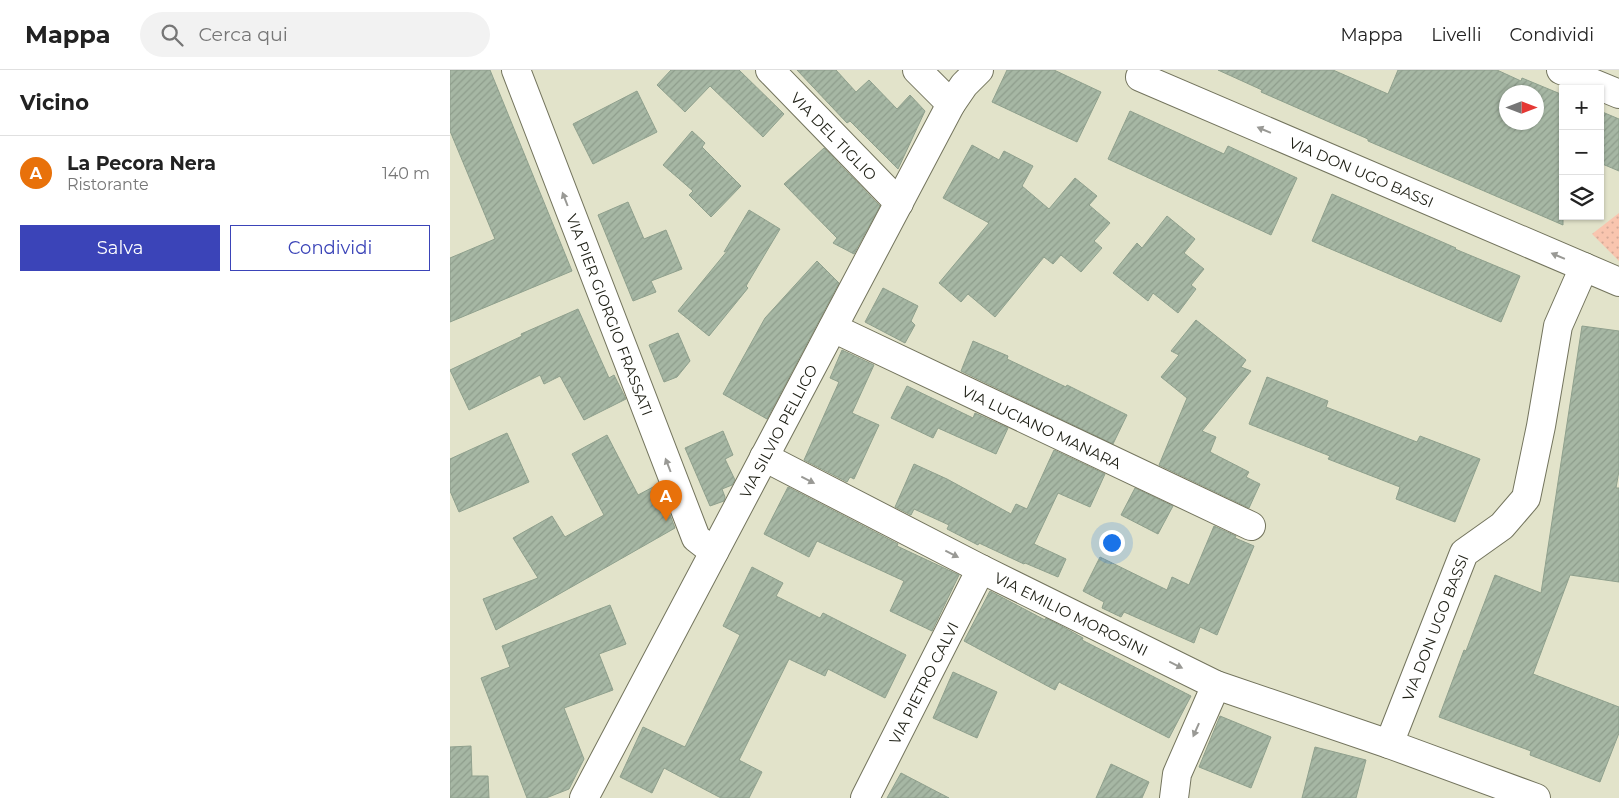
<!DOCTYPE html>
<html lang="it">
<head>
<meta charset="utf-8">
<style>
	:root { --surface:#fff; --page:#f2f2f2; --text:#222; --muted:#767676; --line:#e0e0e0; --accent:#3b44b8 }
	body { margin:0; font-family:Montserrat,sans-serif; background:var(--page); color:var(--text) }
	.controls { position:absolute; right:15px; top:15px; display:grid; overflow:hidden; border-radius:0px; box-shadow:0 1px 4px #0004 }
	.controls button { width:45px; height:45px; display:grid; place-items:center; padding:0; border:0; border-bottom:1px solid var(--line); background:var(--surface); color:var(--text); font:25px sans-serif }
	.compass { position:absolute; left:1049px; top:15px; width:45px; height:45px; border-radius:50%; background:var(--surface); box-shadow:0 1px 4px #0004; rotate:90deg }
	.you { position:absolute; left:661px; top:472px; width:18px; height:18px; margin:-12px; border:4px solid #fff; border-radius:50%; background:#1a73e8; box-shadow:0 0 0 8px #1a73e833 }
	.badge { display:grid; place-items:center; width:32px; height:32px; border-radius:50%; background:var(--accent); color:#fff; font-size:16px; font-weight:700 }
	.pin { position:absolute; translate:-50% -41px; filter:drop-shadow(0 1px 2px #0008) }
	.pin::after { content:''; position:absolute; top:26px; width:18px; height:15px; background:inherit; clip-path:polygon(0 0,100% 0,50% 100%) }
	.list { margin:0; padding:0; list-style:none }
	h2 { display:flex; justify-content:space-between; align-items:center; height:65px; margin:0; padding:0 20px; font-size:21px }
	h2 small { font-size:16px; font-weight:400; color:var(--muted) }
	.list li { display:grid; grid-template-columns:32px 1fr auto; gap:15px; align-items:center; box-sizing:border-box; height:75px; padding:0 20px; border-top:1px solid var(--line) }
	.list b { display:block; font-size:19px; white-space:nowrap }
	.list p { margin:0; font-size:16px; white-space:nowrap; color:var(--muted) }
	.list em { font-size:16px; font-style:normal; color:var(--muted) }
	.actions { display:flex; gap:10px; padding:15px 20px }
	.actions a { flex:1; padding:11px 0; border:1px solid var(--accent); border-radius:0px; text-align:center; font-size:18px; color:var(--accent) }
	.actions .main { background:var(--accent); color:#fff }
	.icon { flex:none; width:28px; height:28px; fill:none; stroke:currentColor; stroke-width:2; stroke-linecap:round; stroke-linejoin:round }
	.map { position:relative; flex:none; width:1169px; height:728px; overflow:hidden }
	header { display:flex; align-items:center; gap:30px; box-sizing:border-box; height:70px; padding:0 25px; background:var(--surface); border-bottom:1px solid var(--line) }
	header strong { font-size:24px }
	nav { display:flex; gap:28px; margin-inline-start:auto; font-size:18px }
	.search { width:350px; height:45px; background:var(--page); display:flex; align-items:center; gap:12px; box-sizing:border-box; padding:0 18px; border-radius:28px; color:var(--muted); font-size:19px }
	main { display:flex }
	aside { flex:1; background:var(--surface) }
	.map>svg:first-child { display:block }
</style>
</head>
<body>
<header>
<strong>Mappa</strong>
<div class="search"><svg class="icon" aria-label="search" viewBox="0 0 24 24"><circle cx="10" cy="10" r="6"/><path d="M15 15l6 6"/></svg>Cerca qui</div>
<nav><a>Mappa</a><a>Livelli</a><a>Condividi</a></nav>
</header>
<main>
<aside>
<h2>Vicino<small></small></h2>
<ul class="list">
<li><span class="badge" style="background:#e8710a">A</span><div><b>La Pecora Nera</b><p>Ristorante</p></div><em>140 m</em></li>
</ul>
<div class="actions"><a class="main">Salva</a><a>Condividi</a></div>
</aside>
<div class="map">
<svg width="1169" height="728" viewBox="0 0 1169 728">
	<defs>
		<pattern id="park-dots" width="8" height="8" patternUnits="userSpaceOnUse" patternTransform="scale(1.25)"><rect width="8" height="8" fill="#f9c5af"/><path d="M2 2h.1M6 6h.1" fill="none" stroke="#d5a996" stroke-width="1.8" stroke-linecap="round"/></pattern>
		<pattern id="building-hatch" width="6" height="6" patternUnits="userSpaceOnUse" patternTransform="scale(1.25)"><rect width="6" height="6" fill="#a6b7a4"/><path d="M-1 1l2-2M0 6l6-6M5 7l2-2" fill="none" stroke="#8e9d8c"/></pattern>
	</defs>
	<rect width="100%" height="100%" fill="#e2e3ca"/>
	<polygon fill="url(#park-dots)" points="1169,143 1169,191 1142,164"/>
	<g fill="url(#building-hatch)" stroke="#8fa08d" fill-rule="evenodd">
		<polygon points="0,0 40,0 122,201 0,252 0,188 45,169 0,61"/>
		<polygon points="221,0 289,0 334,44 313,67 260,16 235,42 207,15"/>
		<polygon points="347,0 386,0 406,22 419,10 447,39 460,25 475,41 448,99 400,51 397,53"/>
		<polygon points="557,0 604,0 651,22 627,72 542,32"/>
		<path d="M768,0H883L938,24L948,0H1047L1071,11L1072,8L1113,25V155L918,71V69L811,22L812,20ZM1056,22H1086V52H1056Z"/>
		<polygon points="187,21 207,62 143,94 123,54"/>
		<polygon points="680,41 774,84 778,76 847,108 821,165 658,89"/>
		<polygon points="1150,41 1169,49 1169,101 1150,93"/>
		<polygon points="242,61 255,73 252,77 291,116 261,147 239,125 243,121 213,95"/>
		<polygon points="522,75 549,90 554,81 583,96 572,116 599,139 625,108 647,126 639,135 660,153 644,171 652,178 631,202 611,185 603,194 594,187 545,247 518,224 511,232 489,213 539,153 493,128"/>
		<polygon points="374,78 430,136 404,184 383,173 387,168 334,114"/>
		<polygon points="882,124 1006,178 1005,179 1070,206 1051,252 862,171"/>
		<polygon points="178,132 194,169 216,160 232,199 201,211 206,222 183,231 148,145"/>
		<polygon points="299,140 330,159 296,216 298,218 259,266 228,241 278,180 274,182"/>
		<polygon points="717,146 745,169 734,183 754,199 741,215 746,219 728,243 703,223 698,231 663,203 687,173 692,178"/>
		<polygon points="367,191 389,213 317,349 273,324 315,248"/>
		<polygon points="433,218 468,236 461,251 465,255 455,273 415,252"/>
		<polygon points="128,239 159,308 164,305 176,329 134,350 110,306 94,314 90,305 19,340 0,300 72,266 71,264"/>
		<polygon points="746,250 796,290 791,297 801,301 752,361 766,367 760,382 799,402 796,407 810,414 799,438 709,395 737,328 711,307 729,285 721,281"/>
		<polygon points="1132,256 1169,261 1169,401 1166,418 1169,418 1169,512 1120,505 1083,604 1169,637 1169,663 1150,712 1080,685 1081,681 989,647 1014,580 1016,581 1045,505 1091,523"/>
		<polygon points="228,263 240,291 227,307 214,312 199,275"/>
		<polygon points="523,271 558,286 557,289 616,317 617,315 677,345 663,374 511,301"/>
		<polygon points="392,280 424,295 402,343 429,355 404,409 400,407 397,412 354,390 389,312 380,308"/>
		<polygon points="817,307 878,331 876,337 967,372 970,366 1030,389 1005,452 946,429 950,417 878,389 880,386 799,354"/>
		<polygon points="457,316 523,348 525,343 558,358 546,384 488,358 483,368 441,348"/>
		<polygon points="273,361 283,385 275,389 285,410 282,415 272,419 275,427 274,431 260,436 235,378"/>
		<polygon points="57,363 79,412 9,442 0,421 0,389"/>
		<polygon points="157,365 188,425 205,416 217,437 225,458 46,560 33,529 88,508 63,468 102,446 115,467 154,445 122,384"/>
		<polygon points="604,380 655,404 640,437 608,423 584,474 616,489 608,507 575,493 574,494 529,473 528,475 497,459 499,455 464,439 461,445 445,437 464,394 497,409 561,444 566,434 577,439"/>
		<polygon points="338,417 448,474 447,476 509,505 482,561 440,541 454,511 367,471 359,487 314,464"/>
		<polygon points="685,418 723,436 708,464 671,445"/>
		<polygon points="764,456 786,466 785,468 804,476 767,565 750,557 744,573 674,542 671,547 652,538 654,532 633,521 650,487 717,520 722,507 739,515"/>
		<polygon points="302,497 333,513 326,526 370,548 373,543 456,585 435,628 378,599 375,606 339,589 289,690 312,702 299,728 271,728 214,698 202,723 170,707 193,657 235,677 290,565 273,556"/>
		<polygon points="540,521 595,550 596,548 617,559 633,568 632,570 741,626 719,668 609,612 605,620 514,571"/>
		<polygon points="160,535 176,574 149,584 163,620 114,638 134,689 119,719 96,728 77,728 31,608 60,597 52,576"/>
		<polygon points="503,602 547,622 527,668 483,648"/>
		<polygon points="770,646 821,667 801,718 749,697"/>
		<polygon points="21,676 22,706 38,706 39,728 0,728 0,677"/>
		<polygon points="865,677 916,690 906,728 852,728"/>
		<polygon points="661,694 699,712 692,728 646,728"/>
		<polygon points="451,703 499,728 437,728"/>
	</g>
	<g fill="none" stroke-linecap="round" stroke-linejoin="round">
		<defs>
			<g id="minor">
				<path id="s1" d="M66,0L246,468L264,482"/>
				<path id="s2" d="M320,0L449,133"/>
				<polyline points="467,0 501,34"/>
				<polyline points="1111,0 1169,24"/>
				<path id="s3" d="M690,7L1169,212"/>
				<path id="s4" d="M383,258L801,456"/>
				<path id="s5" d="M314,387L531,499L766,615L939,674"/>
				<path id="s6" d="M134,728L501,34L514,15L529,0"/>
				<path id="s7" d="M415,728L531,499"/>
				<polyline points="724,728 727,704 766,615"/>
				<path id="s8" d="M1086,728L939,674L1014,483L1052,456L1076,428L1091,356L1108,256L1134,197"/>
			</g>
		</defs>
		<use href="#minor" stroke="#73745d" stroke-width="30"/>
		<use href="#minor" stroke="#fff" stroke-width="28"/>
	</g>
	<defs><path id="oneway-solid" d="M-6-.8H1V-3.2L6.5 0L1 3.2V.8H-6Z" transform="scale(1.25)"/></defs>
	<g fill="#999995">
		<use href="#oneway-solid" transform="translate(814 60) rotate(-157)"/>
		<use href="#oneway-solid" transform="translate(115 129) rotate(-111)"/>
		<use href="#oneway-solid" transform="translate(1108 186) rotate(-157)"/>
		<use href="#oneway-solid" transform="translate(218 395) rotate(-111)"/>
		<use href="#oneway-solid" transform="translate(358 410) rotate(27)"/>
		<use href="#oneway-solid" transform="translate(502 484) rotate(27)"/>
		<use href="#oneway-solid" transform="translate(726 595) rotate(26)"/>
		<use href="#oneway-solid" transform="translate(746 660) rotate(114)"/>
	</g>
	<g text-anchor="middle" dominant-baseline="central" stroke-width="4.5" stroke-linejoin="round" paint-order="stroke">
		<g font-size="15" fill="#1c1d13" stroke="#fff">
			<text stroke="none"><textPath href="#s2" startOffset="92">VIA DEL TIGLIO</textPath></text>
			<text stroke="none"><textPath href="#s3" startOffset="241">VIA DON UGO BASSI</textPath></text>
			<text stroke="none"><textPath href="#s1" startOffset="262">VIA PIER GIORGIO FRASSATI</textPath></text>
			<text stroke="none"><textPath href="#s4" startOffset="231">VIA LUCIANO MANARA</textPath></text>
			<text stroke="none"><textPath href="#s6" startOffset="415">VIA SILVIO PELLICO</textPath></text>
			<text stroke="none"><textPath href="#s5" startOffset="345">VIA EMILIO MOROSINI</textPath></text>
			<text stroke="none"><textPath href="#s8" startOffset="282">VIA DON UGO BASSI</textPath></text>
			<text stroke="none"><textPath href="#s7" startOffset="129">VIA PIETRO CALVI</textPath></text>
		</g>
	</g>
</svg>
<div class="controls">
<button>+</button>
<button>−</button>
<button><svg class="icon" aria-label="layers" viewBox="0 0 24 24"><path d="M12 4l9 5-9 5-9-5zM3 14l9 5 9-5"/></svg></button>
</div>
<svg class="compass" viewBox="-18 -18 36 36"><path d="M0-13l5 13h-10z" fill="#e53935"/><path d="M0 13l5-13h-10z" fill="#767676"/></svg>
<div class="you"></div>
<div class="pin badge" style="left:216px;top:451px;background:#e8710a">A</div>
</div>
</main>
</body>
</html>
